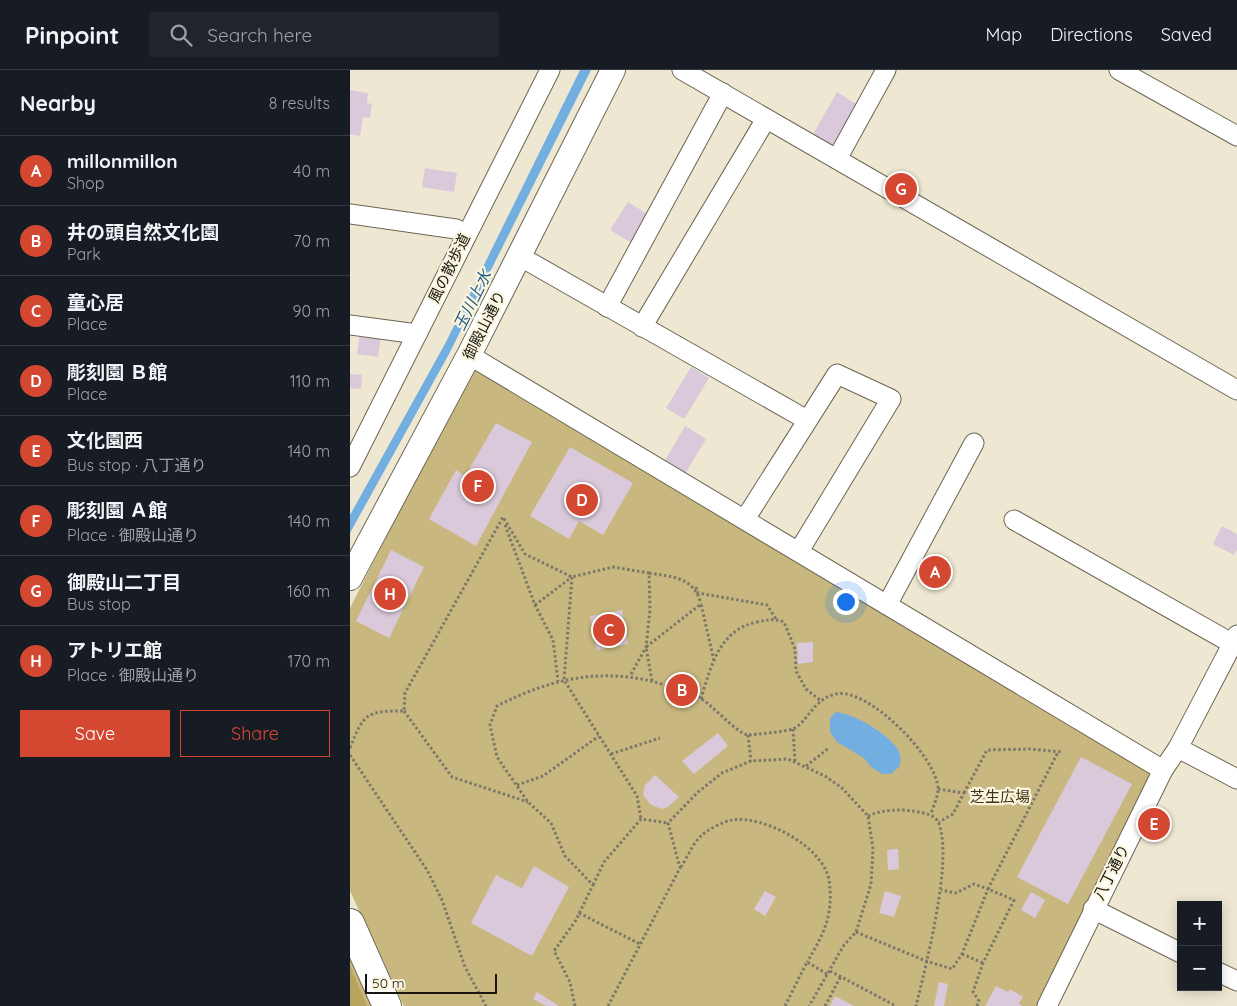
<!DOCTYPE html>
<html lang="en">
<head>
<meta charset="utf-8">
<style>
	:root { --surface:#171b24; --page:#20242c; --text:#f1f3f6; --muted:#9ea1a6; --line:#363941; --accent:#d44832 }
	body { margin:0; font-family:Quicksand,"Noto Sans JP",sans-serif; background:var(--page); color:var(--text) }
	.controls { position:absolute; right:15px; bottom:15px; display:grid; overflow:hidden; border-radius:0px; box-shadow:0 2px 12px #0003 }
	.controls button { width:45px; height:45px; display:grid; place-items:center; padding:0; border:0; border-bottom:1px solid var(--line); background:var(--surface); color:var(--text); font:25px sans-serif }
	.scale { position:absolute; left:15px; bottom:12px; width:132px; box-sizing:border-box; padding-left:5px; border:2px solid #17150d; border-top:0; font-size:14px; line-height:18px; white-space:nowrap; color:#17150d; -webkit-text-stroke:4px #fbf5df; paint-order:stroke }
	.you { position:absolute; left:495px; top:531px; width:18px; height:18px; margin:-12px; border:4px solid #fff; border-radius:50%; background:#1a73e8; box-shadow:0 0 0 8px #1a73e833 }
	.badge { display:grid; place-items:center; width:32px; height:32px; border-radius:50%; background:var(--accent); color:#fff; font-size:16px; font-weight:700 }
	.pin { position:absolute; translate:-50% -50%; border:2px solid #fff; box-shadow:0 1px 5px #0006 }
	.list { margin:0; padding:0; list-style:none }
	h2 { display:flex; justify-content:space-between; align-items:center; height:65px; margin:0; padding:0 20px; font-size:21px }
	h2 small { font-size:16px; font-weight:400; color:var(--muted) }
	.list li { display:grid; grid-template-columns:32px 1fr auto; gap:15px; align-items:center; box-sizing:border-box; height:70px; padding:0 20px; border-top:1px solid var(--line) }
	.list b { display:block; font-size:19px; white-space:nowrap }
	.list p { margin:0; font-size:16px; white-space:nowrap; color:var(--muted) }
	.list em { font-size:16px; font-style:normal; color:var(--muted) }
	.actions { display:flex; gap:10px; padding:15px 20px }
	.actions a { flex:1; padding:11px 0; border:1px solid var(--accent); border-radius:0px; text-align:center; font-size:18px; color:var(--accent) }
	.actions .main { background:var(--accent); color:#fff }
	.icon { flex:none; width:28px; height:28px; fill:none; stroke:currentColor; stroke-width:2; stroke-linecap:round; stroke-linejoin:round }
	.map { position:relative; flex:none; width:887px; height:936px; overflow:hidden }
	header { display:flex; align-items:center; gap:30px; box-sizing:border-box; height:70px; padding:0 25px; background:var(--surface); border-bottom:1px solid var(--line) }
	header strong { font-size:24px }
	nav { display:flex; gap:28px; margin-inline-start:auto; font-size:18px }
	.search { width:350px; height:45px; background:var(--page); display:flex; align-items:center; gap:12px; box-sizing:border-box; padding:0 18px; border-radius:0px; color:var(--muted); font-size:19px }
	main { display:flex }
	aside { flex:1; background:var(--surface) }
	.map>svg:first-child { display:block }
</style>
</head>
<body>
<header>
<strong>Pinpoint</strong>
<div class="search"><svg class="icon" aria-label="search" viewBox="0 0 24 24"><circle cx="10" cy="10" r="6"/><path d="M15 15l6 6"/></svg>Search here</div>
<nav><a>Map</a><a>Directions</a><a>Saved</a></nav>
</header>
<main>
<aside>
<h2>Nearby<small>8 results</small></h2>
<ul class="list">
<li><span class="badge">A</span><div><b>millonmillon</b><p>Shop</p></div><em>40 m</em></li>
<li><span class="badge">B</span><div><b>井の頭自然文化園</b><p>Park</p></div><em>70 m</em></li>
<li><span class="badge">C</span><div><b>童心居</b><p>Place</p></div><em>90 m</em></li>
<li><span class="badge">D</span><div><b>彫刻園 Ｂ館</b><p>Place</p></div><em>110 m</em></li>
<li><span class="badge">E</span><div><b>文化園西</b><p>Bus stop · 八丁通り</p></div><em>140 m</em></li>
<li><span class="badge">F</span><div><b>彫刻園 Ａ館</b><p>Place · 御殿山通り</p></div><em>140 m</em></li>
<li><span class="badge">G</span><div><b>御殿山二丁目</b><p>Bus stop</p></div><em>160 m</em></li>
<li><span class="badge">H</span><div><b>アトリエ館</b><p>Place · 御殿山通り</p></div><em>170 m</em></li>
</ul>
<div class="actions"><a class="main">Save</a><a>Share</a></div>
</aside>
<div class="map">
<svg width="887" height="936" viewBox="0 0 887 936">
	<rect width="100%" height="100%" fill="#eee8d2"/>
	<g fill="#c8b87f">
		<polygon points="123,298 803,702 693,936 54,936 0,821 0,538"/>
		<polygon points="0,886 23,936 0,936"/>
	</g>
	<polygon fill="#b8a45b" points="0,896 17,936 0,936"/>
	<g fill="#73aee0">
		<polygon points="230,0 241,0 99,284 0,463 0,445 96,272"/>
		<path d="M486,642C503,643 545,667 550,684C551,688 550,692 550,696L541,704H532L521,697L514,688L487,672L480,662V648Z"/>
	</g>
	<g fill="#dac9da">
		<polygon points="0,20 18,23 17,33 22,34 20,48 13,47 10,66 0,64"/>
		<polygon points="487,22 506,34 481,79 462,66"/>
		<polygon points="75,98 107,103 104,122 72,117"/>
		<polygon points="278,132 299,145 282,173 260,160"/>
		<polygon points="10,263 31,266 28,287 7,284"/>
		<polygon points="341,297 359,308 334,349 316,338"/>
		<polygon points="0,304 12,305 11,319 0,318"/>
		<polygon points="146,353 182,372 126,476 79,449 106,400 115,406"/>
		<polygon points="335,356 356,369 333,407 313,394"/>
		<polygon points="220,377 283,413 253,465 229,451 219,469 180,446"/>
		<polygon points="872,456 887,464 887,480 884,485 863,474"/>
		<polygon points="41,480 74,497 39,568 6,551"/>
		<polygon points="272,540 278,574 247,580 240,546"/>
		<polygon points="463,572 463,592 448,594 447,573"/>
		<polygon points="368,663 378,676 344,704 332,691"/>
		<polygon points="731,687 782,714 718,834 667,807"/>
		<polygon points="305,705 329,727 318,737 311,739 300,734 293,725 295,715"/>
		<polygon points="548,779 549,799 538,800 537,780"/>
		<polygon points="184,796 219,817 182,886 121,853 146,805 172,818"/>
		<polygon points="415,821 426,827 415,846 404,839"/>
		<polygon points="535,821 551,826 544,847 529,843"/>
		<polygon points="681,822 695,830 685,848 671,840"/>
		<polygon points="589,912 598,914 594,936 584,936"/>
		<polygon points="646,916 658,922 660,919 673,927 669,933 672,936 635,936"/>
		<polygon points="187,922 209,936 196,936 183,929"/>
		<polygon points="485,926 504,936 480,936"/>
	</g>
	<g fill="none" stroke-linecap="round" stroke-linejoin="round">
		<defs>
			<g id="minor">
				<polyline points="332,0 887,320"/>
				<polyline points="769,0 887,66"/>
				<polyline points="487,89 536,0"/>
				<polyline points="0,144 106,159 116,165"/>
				<polyline points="169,186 457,350"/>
				<polyline points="257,237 373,23"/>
				<polyline points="0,255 67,264"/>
				<polyline points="292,257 416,49"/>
				<polyline points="119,285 813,700"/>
				<polyline points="0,397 200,0"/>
				<polyline points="395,449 487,304 541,329 449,481"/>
				<polyline points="664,450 883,574"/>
				<polyline points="537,535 624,373"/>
				<polyline points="828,678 887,709"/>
				<polyline points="743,839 831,883"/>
				<polyline points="868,902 887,911"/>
				<polyline points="697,936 813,700 828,678 887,565"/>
			</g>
			<polyline id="tertiary" points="0,508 119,285 263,0"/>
			<polyline id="secondary" points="0,853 37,936"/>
		</defs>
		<use href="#minor" stroke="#6b6552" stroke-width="21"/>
		<use href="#tertiary" stroke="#6b6552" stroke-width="26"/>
		<use href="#secondary" stroke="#6b6552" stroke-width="30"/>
		<g stroke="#7c7869" stroke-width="3" stroke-dasharray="2.5 2.5" stroke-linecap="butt">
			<polyline points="155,455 185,535 203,570 208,611"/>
			<path d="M299,503C323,507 344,507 351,534"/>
			<polyline points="222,507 214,610 287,726 291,749"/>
			<polyline points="346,517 348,523 417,535 426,549"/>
			<polyline points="185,535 222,507"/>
			<polyline points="302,611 296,577 351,534 364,591"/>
			<path d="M351,629C361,596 369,560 407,552C417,550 424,548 434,552L445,579L446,601L456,619L470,630"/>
			<polyline points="54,641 102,707 178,732"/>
			<polyline points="443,659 445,692"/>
			<polyline points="398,665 401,691"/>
			<path d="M0,678C14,643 16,641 54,641L55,623L153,447L175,484L222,507L263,497L299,503L300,540L296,577L280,606"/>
			<polyline points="261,684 310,668"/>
			<polyline points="0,685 77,800 92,830 115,897 136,936"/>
			<polyline points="456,696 479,678"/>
			<polyline points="167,715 193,706 249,666"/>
			<polyline points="588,719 614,723 603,744 589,752"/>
			<polyline points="614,723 637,680 681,679 712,682"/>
			<path d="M518,746C531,740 548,739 563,741C572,743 585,743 589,754C603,791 576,895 566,936"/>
			<path d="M331,797C337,788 343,773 351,766C357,760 374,751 382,750C413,745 473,776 479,810C484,844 474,864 457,892"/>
			<polyline points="243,815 254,792 291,749 318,753"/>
			<polyline points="229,843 290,874"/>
			<polyline points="506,862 576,891 602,899 612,884 638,819 624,814 606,823 591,820"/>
			<polyline points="612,884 633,893"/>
			<polyline points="480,901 546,936"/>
			<path d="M225,936L220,912L204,881L226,850L243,815L215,786L201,753L178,732L147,687L140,655L147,636C203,607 258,596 318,616C328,619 338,621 347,626C361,633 386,663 398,665C404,665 438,661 443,659C458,652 463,629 486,624C518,617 588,688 588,719C588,727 583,737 581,744"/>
			<polyline points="258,936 330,798 318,753 348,722 372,703 401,691 438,689 475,706 492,718 518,746 523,779 521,814 506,862 494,875 459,936"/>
			<polyline points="435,936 457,892 477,904"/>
			<polyline points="475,936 491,906"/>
			<polyline points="627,936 629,931 623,922 633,893 664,830 638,819 708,682"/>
		</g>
		<use href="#minor" stroke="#fff" stroke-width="19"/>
		<use href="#tertiary" stroke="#fff" stroke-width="24"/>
		<use href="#secondary" stroke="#fff" stroke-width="28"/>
	</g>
	<g text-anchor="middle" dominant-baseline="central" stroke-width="4.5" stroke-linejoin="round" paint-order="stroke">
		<g font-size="15" fill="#17150d" stroke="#fbf5df">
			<text transform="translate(99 198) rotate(-64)">風の散歩道</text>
			<text transform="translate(134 255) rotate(-63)">御殿山通り</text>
			<text transform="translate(761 802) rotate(-63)">八丁通り</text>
		</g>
		<g font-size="15" fill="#3d3414" stroke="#fbf5df">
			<text x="650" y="726">芝生広場</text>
		</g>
		<g font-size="16" font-style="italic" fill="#1a5b8b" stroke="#fbf5df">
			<text transform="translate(122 230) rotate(-64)">玉川上水</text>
		</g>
	</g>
</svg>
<div class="controls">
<button>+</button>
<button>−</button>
</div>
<div class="scale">50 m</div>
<div class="you"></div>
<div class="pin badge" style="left:585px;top:502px">A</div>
<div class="pin badge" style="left:332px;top:620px">B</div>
<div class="pin badge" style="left:259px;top:560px">C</div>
<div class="pin badge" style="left:232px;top:430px">D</div>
<div class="pin badge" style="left:804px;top:754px">E</div>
<div class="pin badge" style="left:128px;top:416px">F</div>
<div class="pin badge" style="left:551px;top:119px">G</div>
<div class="pin badge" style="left:40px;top:524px">H</div>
</div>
</main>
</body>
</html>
